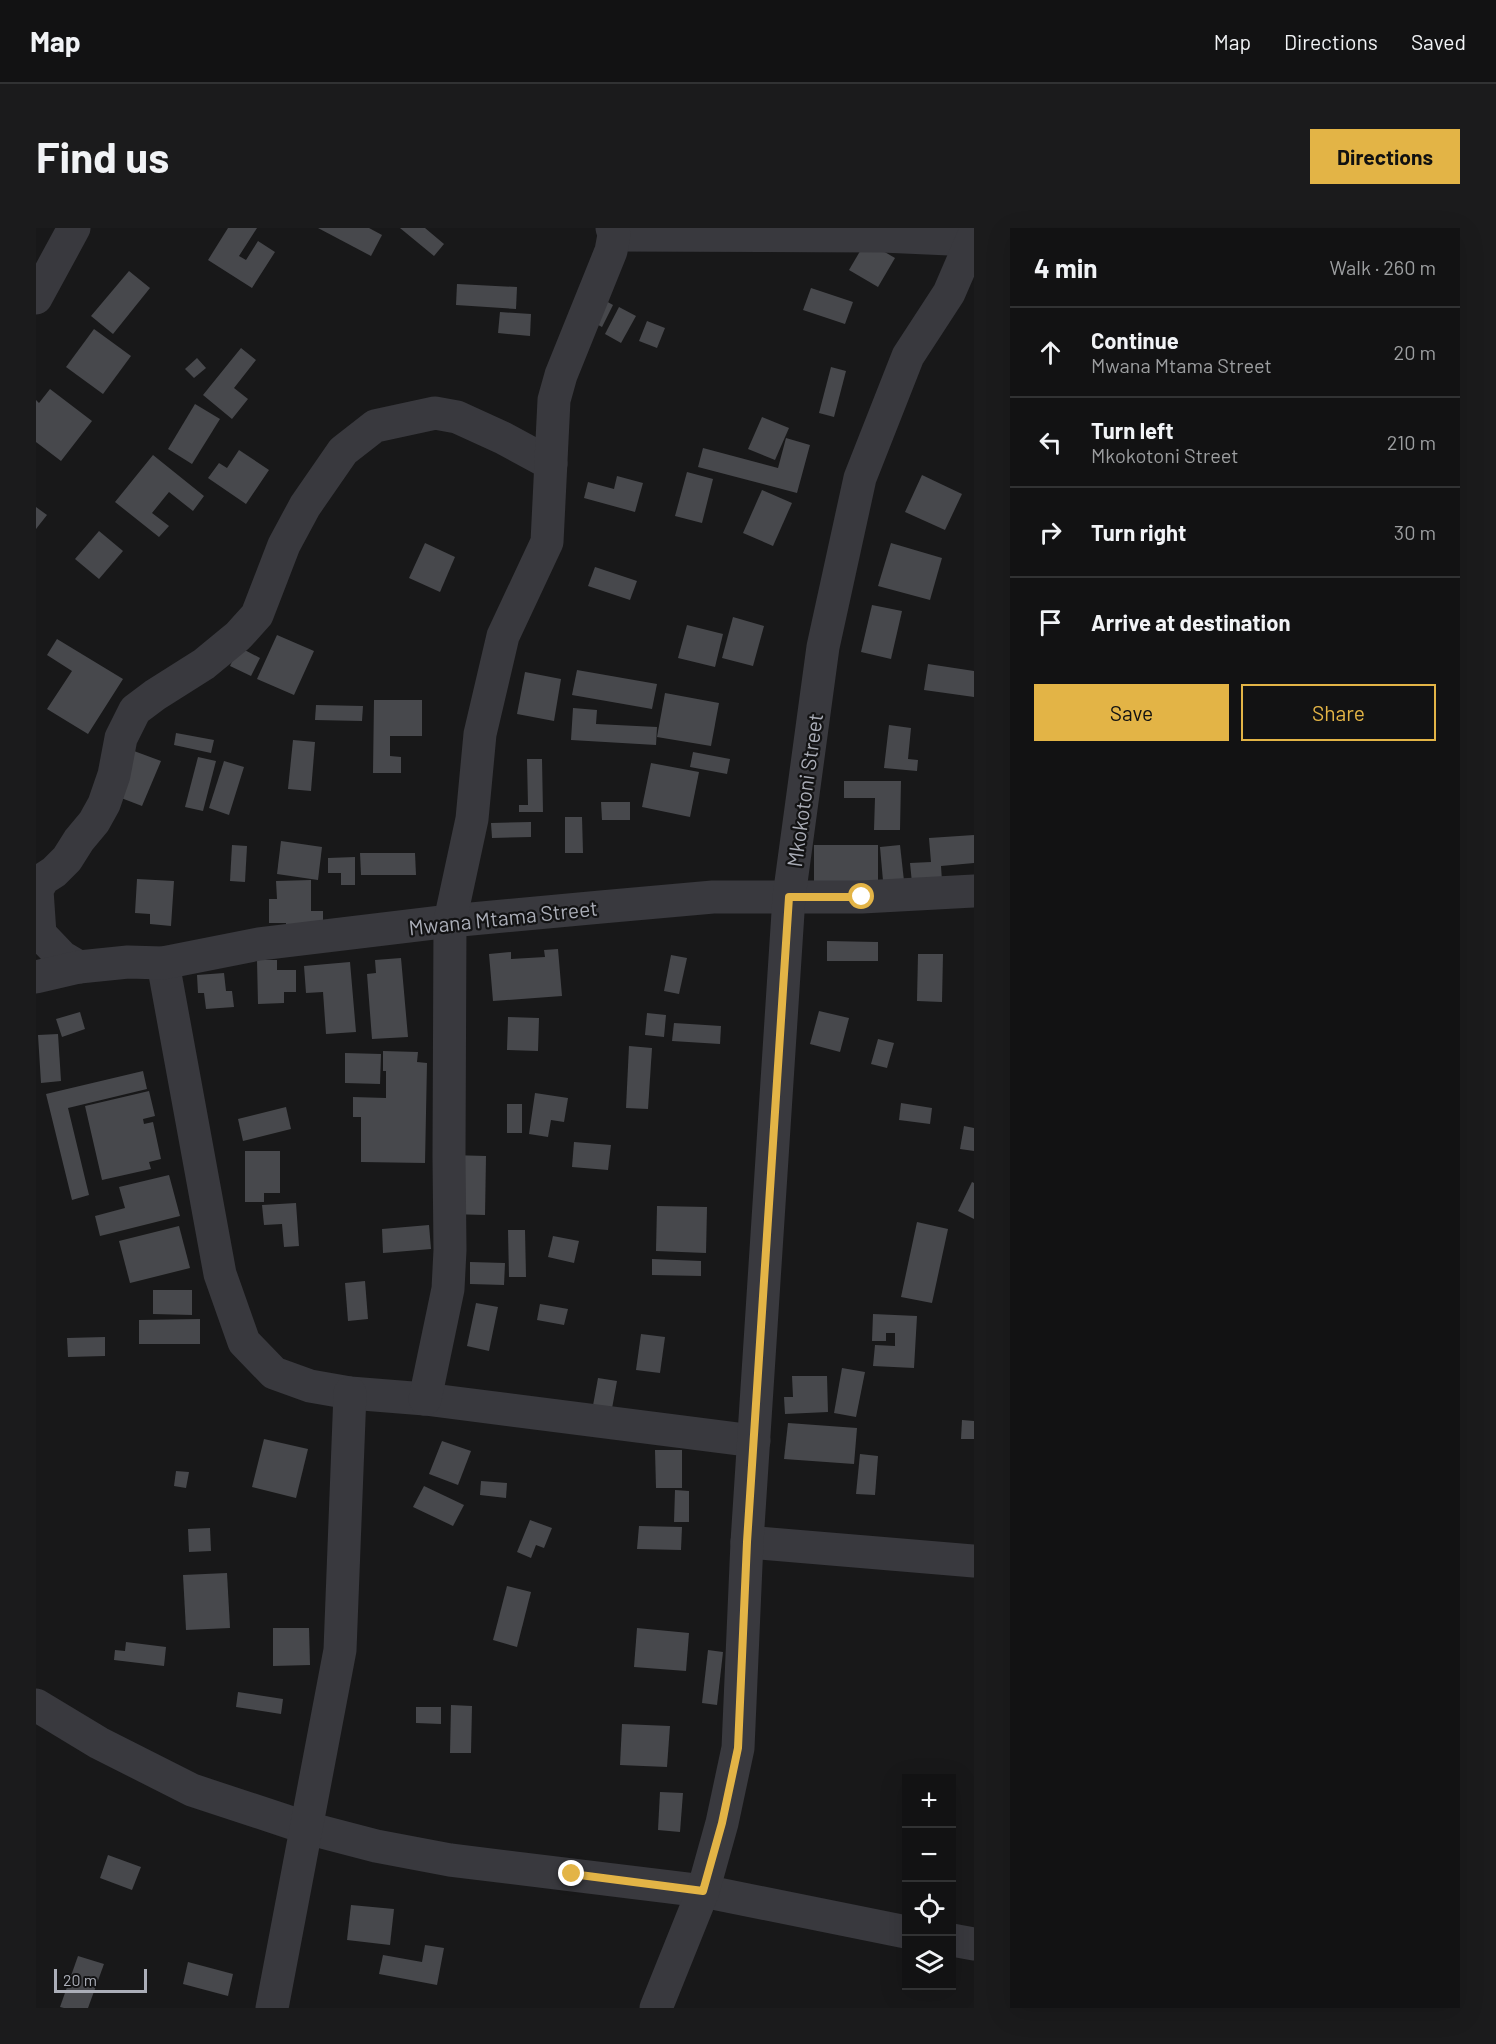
<!DOCTYPE html>
<html lang="en">
<head>
<meta charset="utf-8">
<style>
	:root { --surface:#121213; --page:#1b1b1c; --text:#f1f3f6; --muted:#9c9ea0; --line:#313233; --accent:#e3b446 }
	body { margin:0; font-family:Barlow,sans-serif; background:var(--page); color:var(--text) }
	.controls { position:absolute; right:18px; bottom:18px; display:grid; overflow:hidden; border-radius:0px; box-shadow:0 6px 24px #0002 }
	.controls button { width:54px; height:54px; display:grid; place-items:center; padding:0; border:0; border-bottom:2px solid var(--line); background:var(--surface); color:var(--text); font:30px sans-serif }
	.scale { position:absolute; left:18px; bottom:15px; width:93px; box-sizing:border-box; padding-left:6px; border:3px solid #abaeb8; border-top:0; font-size:16px; line-height:21px; white-space:nowrap; color:#abaeb8; -webkit-text-stroke:4px #131314; paint-order:stroke }
	.stop { position:absolute; width:18px; height:18px; margin:-14px; border:4px solid #e3b446; border-radius:50%; background:#fff }
	.stop.end { background:#e3b446; border-color:#fff; box-shadow:0 2px 6px #0008 }
	.list { margin:0; padding:0; list-style:none }
	h2 { display:flex; justify-content:space-between; align-items:center; height:78px; margin:0; padding:0 24px; font-size:26px }
	h2 small { font-size:20px; font-weight:400; color:var(--muted) }
	.list li { display:grid; grid-template-columns:39px 1fr auto; gap:18px; align-items:center; box-sizing:border-box; height:90px; padding:0 24px; border-top:2px solid var(--line) }
	.list b { display:block; font-size:22px; white-space:nowrap }
	.list p { margin:0; font-size:20px; white-space:nowrap; color:var(--muted) }
	.list em { font-size:20px; font-style:normal; color:var(--muted) }
	.actions { display:flex; gap:12px; padding:18px 24px }
	.actions a { flex:1; padding:14px 0; border:2px solid var(--accent); border-radius:0px; text-align:center; font-size:21px; color:var(--accent) }
	.actions .main { background:var(--accent); color:#111 }
	.icon { flex:none; width:33px; height:33px; fill:none; stroke:currentColor; stroke-width:2; stroke-linecap:round; stroke-linejoin:round }
	.map { position:relative; flex:none; width:938px; height:1780px; overflow:hidden; border-radius:0px }
	header { display:flex; align-items:center; gap:36px; box-sizing:border-box; height:84px; padding:0 30px; background:var(--surface); border-bottom:2px solid var(--line) }
	header strong { font-size:28px }
	nav { display:flex; gap:33px; margin-inline-start:auto; font-size:21px }
	.intro { display:flex; align-items:center; justify-content:space-between; box-sizing:border-box; height:144px; padding:0 36px }
	h1 { margin:0; font-size:42px }
	.button { padding:15px 27px; border-radius:0px; background:var(--accent); color:#111; font-size:21px; font-weight:700 }
	main { display:flex; gap:36px; padding:0 36px }
	aside { flex:1; background:var(--surface); border-radius:0px; box-shadow:0 6px 24px #0002 }
	.map>svg:first-child { display:block }
</style>
</head>
<body>
<header>
<strong>Map</strong>
<nav><a>Map</a><a>Directions</a><a>Saved</a></nav>
</header>
<div class="intro"><h1>Find us</h1><a class="button">Directions</a></div>
<main>
<div class="map">
<svg width="938" height="1780" viewBox="0 0 938 1780">
	<rect width="100%" height="100%" fill="#181819"/>
	<g fill="#47484c">
		<polygon points="192,0 221,0 203,28 210,32 222,13 239,24 216,60 172,32"/>
		<polygon points="282,0 333,0 346,7 335,28"/>
		<polygon points="364,0 389,0 408,16 398,28"/>
		<polygon points="830,13 859,30 842,59 813,42"/>
		<polygon points="93,43 114,60 77,106 55,88"/>
		<polygon points="421,56 481,59 480,81 420,77"/>
		<polygon points="775,60 817,74 809,96 767,82"/>
		<polygon points="561,68 577,77 566,99 549,90"/>
		<polygon points="583,79 600,88 585,115 569,106"/>
		<polygon points="464,84 495,86 494,108 462,105"/>
		<polygon points="611,93 629,100 621,120 603,113"/>
		<polygon points="58,101 95,128 67,166 30,139"/>
		<polygon points="205,120 220,132 198,160 212,171 196,191 167,167"/>
		<polygon points="161,130 170,140 158,150 149,141"/>
		<polygon points="795,139 810,143 798,189 783,185"/>
		<polygon points="14,161 56,193 25,233 0,214 0,172 3,175"/>
		<polygon points="159,176 184,191 156,236 132,221"/>
		<polygon points="726,189 753,200 739,232 712,221"/>
		<polygon points="750,210 774,217 761,265 662,239 667,220 742,240"/>
		<polygon points="203,222 233,242 210,276 172,250 183,235 191,240"/>
		<polygon points="117,227 168,268 157,283 133,264 116,285 133,298 123,309 79,274"/>
		<polygon points="651,244 677,251 666,295 639,288"/>
		<polygon points="886,247 926,266 909,302 869,284"/>
		<polygon points="581,248 607,255 599,284 548,270 552,254 578,261"/>
		<polygon points="726,262 756,275 737,318 707,305"/>
		<polygon points="0,279 11,287 0,301"/>
		<polygon points="63,303 87,323 63,351 39,331"/>
		<polygon points="389,315 419,329 404,364 373,350"/>
		<polygon points="855,315 906,330 894,372 842,358"/>
		<polygon points="559,339 601,353 594,372 552,358"/>
		<polygon points="836,377 866,383 855,431 825,424"/>
		<polygon points="697,389 728,398 717,438 686,430"/>
		<polygon points="651,397 687,406 679,439 642,430"/>
		<polygon points="241,407 278,423 258,467 221,451"/>
		<polygon points="21,411 87,451 52,506 11,481 36,443 11,427"/>
		<polygon points="203,419 224,430 215,448 194,438"/>
		<polygon points="892,436 938,443 938,469 888,462"/>
		<polygon points="541,442 621,456 616,481 536,467"/>
		<polygon points="489,444 525,451 518,493 481,486"/>
		<polygon points="629,465 683,475 675,518 621,509"/>
		<polygon points="338,472 386,472 386,508 354,508 354,528 365,529 365,545 337,545"/>
		<polygon points="280,477 327,478 326,493 279,492"/>
		<polygon points="537,480 561,482 560,496 621,499 620,517 535,512"/>
		<polygon points="853,497 875,500 872,531 882,532 881,543 848,540"/>
		<polygon points="140,505 178,512 175,525 138,517"/>
		<polygon points="257,512 279,514 275,563 252,561"/>
		<polygon points="98,523 125,533 106,578 80,568"/>
		<polygon points="657,524 694,531 691,546 654,539"/>
		<polygon points="162,529 180,533 167,583 149,579"/>
		<polygon points="491,531 506,531 507,584 483,584 483,577 492,577"/>
		<polygon points="188,533 208,539 193,587 173,580"/>
		<polygon points="615,535 663,544 654,589 606,579"/>
		<polygon points="808,553 865,553 864,602 838,602 839,570 808,570"/>
		<polygon points="565,574 594,574 594,592 566,592"/>
		<polygon points="529,589 546,589 547,625 529,625"/>
		<polygon points="495,594 495,609 456,610 455,595"/>
		<polygon points="938,607 938,635 905,638 906,653 876,655 874,635 895,634 893,610"/>
		<polygon points="245,613 286,619 282,652 241,646"/>
		<polygon points="196,617 211,618 209,654 194,653"/>
		<polygon points="778,617 842,617 842,661 778,662"/>
		<polygon points="864,617 869,662 848,664 844,619"/>
		<polygon points="324,625 379,625 380,647 325,647"/>
		<polygon points="319,629 319,657 305,657 305,645 292,645 292,630"/>
		<polygon points="101,651 138,653 135,698 114,696 114,686 99,685"/>
		<polygon points="275,652 275,683 287,683 287,695 250,701 250,695 233,695 233,671 241,671 240,653"/>
		<polygon points="791,713 842,714 842,733 791,733"/>
		<polygon points="522,721 526,768 457,773 453,726 475,724 475,731 509,729 508,722"/>
		<polygon points="882,726 907,726 906,774 881,773"/>
		<polygon points="635,727 651,730 643,766 628,763"/>
		<polygon points="365,730 372,809 336,811 331,746 340,745 339,732"/>
		<polygon points="221,732 241,732 241,742 260,742 260,764 248,764 248,775 222,776"/>
		<polygon points="314,734 320,804 290,806 287,764 270,765 268,738"/>
		<polygon points="188,745 190,763 196,763 198,779 170,781 168,765 162,765 161,747"/>
		<polygon points="783,783 813,790 804,824 774,816"/>
		<polygon points="44,784 49,801 26,809 20,791"/>
		<polygon points="611,785 630,787 628,809 609,807"/>
		<polygon points="472,789 503,790 502,823 471,822"/>
		<polygon points="638,795 685,798 684,816 636,813"/>
		<polygon points="22,806 25,853 5,855 2,807"/>
		<polygon points="842,811 858,815 851,840 835,836"/>
		<polygon points="593,818 616,820 612,881 590,880"/>
		<polygon points="347,823 382,824 381,834 391,835 389,935 325,934 325,889 317,889 317,869 350,870 350,843 347,843"/>
		<polygon points="309,825 345,826 344,856 309,855"/>
		<polygon points="107,843 111,861 32,880 53,967 36,972 10,866"/>
		<polygon points="113,863 119,888 107,891 108,896 117,894 125,931 113,934 115,941 66,952 49,878"/>
		<polygon points="499,865 532,870 528,894 515,892 512,909 493,906"/>
		<polygon points="865,875 896,880 894,896 863,892"/>
		<rect x="471" y="876" width="15" height="29"/>
		<polygon points="250,879 255,901 207,913 202,891"/>
		<polygon points="928,898 938,900 938,923 924,921"/>
		<polygon points="538,914 575,917 572,942 536,939"/>
		<polygon points="209,923 244,923 244,965 228,965 228,974 209,974"/>
		<polygon points="414,927 450,928 449,987 413,986"/>
		<polygon points="133,947 144,988 64,1008 59,988 89,980 83,959"/>
		<polygon points="936,954 938,955 938,991 922,983"/>
		<polygon points="260,975 263,1018 248,1019 246,996 228,997 226,977"/>
		<polygon points="621,978 671,979 670,1025 620,1023"/>
		<polygon points="881,994 912,1001 896,1075 865,1069"/>
		<polygon points="393,997 395,1021 347,1025 346,1001"/>
		<polygon points="143,998 154,1040 94,1055 83,1013"/>
		<polygon points="472,1002 489,1002 490,1049 473,1049"/>
		<polygon points="517,1008 543,1013 538,1035 512,1029"/>
		<polygon points="616,1031 665,1033 665,1048 616,1047"/>
		<polygon points="434,1034 469,1035 468,1057 434,1056"/>
		<polygon points="329,1053 332,1091 312,1093 309,1055"/>
		<polygon points="117,1062 156,1062 156,1087 117,1086"/>
		<polygon points="440,1075 462,1079 453,1123 431,1118"/>
		<polygon points="504,1076 532,1081 528,1097 501,1092"/>
		<polygon points="837,1086 881,1088 878,1140 837,1138 839,1117 859,1118 859,1105 850,1105 850,1113 836,1113"/>
		<polygon points="164,1091 164,1116 103,1116 103,1092"/>
		<polygon points="605,1106 629,1109 624,1145 600,1142"/>
		<polygon points="69,1109 69,1128 32,1129 31,1110"/>
		<polygon points="806,1140 829,1144 820,1189 798,1185"/>
		<polygon points="756,1148 791,1148 792,1184 749,1186 748,1169 757,1169"/>
		<polygon points="562,1150 581,1153 575,1186 556,1183"/>
		<polygon points="926,1192 938,1193 938,1211 925,1211"/>
		<polygon points="752,1195 821,1200 818,1236 748,1231"/>
		<polygon points="228,1211 272,1221 260,1270 216,1259"/>
		<polygon points="406,1213 435,1223 422,1257 393,1246"/>
		<polygon points="619,1222 646,1222 646,1260 620,1260"/>
		<polygon points="824,1226 842,1228 839,1267 820,1266"/>
		<polygon points="140,1243 153,1244 150,1260 138,1258"/>
		<polygon points="445,1253 471,1255 470,1270 444,1267"/>
		<polygon points="388,1258 428,1277 417,1298 377,1279"/>
		<polygon points="639,1262 653,1263 653,1294 638,1294"/>
		<polygon points="494,1292 516,1300 508,1320 500,1317 495,1330 481,1324"/>
		<polygon points="603,1298 646,1299 645,1322 601,1321"/>
		<polygon points="174,1300 175,1323 153,1324 152,1301"/>
		<polygon points="191,1345 194,1400 150,1402 147,1347"/>
		<polygon points="471,1358 495,1364 481,1419 457,1412"/>
		<polygon points="237,1400 273,1400 274,1437 237,1438"/>
		<polygon points="601,1400 653,1405 650,1443 598,1439"/>
		<polygon points="90,1414 130,1419 128,1438 78,1432 79,1422 89,1423"/>
		<polygon points="672,1422 687,1424 681,1477 666,1475"/>
		<polygon points="202,1464 247,1471 245,1486 200,1479"/>
		<polygon points="415,1477 436,1478 435,1525 414,1525"/>
		<polygon points="380,1479 405,1479 405,1496 380,1495"/>
		<polygon points="586,1496 634,1498 631,1539 584,1537"/>
		<polygon points="624,1564 647,1565 644,1604 622,1602"/>
		<polygon points="72,1627 105,1639 96,1662 64,1650"/>
		<polygon points="315,1677 358,1681 354,1717 311,1712"/>
		<polygon points="389,1717 408,1720 401,1757 343,1746 347,1727 386,1734"/>
		<polygon points="42,1728 68,1736 52,1780 28,1780 24,1779"/>
		<polygon points="152,1734 197,1746 192,1768 147,1756"/>
	</g>
	<g fill="none" stroke-linecap="round" stroke-linejoin="round">
		<g stroke="#39393e" stroke-width="33">
			<polyline points="578,7 846,8 936,12"/>
			<polyline points="0,70 38,0"/>
			<polyline points="127,735 184,1046 208,1114 238,1145 274,1158 314,1165 389,1171 718,1213"/>
			<polyline points="43,739 26,729 4,706 1,662 7,651 18,644 31,631 43,612 58,594 68,576 78,547 85,510 99,482 119,467 168,436 202,408 221,387 248,317 269,278 307,223 339,198 399,185 421,189 467,210 515,236"/>
			<polyline points="0,749 43,739 92,734 127,735 223,716 414,693 565,679 677,669 826,669 938,663"/>
			<polyline points="389,1171 412,1061 414,1022 413,929 414,693 436,591 444,506 467,408 511,314 518,172 525,147 575,23 578,7 576,0"/>
			<polyline points="711,1314 938,1333"/>
			<polyline points="0,1477 63,1515 156,1562 271,1600 340,1618 414,1632 667,1663 870,1704"/>
			<polyline points="916,1712 938,1716"/>
			<polyline points="236,1780 304,1422 314,1165"/>
			<polyline points="620,1780 667,1663 686,1595 702,1520 711,1314 753,669 787,419 824,250 872,128 913,65 938,7"/>
		</g>
	</g>
	<g fill="none" stroke-linecap="round" stroke-linejoin="round">
		<polyline stroke="#e3b446" stroke-width="8" points="536,1646 667,1663 686,1595 702,1520 711,1314 753,669 826,669"/>
	</g>
	<g text-anchor="middle" dominant-baseline="central" stroke-width="4.5" stroke-linejoin="round" paint-order="stroke">
		<g font-size="21" fill="#abaeb8" stroke="#131314">
			<text transform="translate(768 562) rotate(-82)">Mkokotoni Street</text>
			<text transform="translate(467 689) rotate(-6)">Mwana Mtama Street</text>
		</g>
	</g>
</svg>
<div class="controls">
<button>+</button>
<button>−</button>
<button><svg class="icon" aria-label="locate" viewBox="0 0 24 24"><circle cx="12" cy="12" r="6"/><path d="M12 2v4M12 18v4M2 12h4M18 12h4"/></svg></button>
<button><svg class="icon" aria-label="layers" viewBox="0 0 24 24"><path d="M12 4l9 5-9 5-9-5zM3 14l9 5 9-5"/></svg></button>
</div>
<div class="scale">20 m</div>
<div class="stop" style="left:826px;top:669px"></div>
<div class="stop end" style="left:536px;top:1646px"></div>
</div>
<aside>
<h2>4 min<small>Walk · 260 m</small></h2>
<ul class="list">
<li><svg class="icon" aria-label="ahead" viewBox="0 0 24 24"><path d="M12 20V5M6 11l6-6 6 6"/></svg><div><b>Continue</b><p>Mwana Mtama Street</p></div><em>20 m</em></li>
<li><svg class="icon" aria-label="left" viewBox="0 0 24 24"><path d="M17 20v-9H6M10 6l-5 5 5 5"/></svg><div><b>Turn left</b><p>Mkokotoni Street</p></div><em>210 m</em></li>
<li><svg class="icon" aria-label="right" viewBox="0 0 24 24"><path d="M7 20v-9h11M14 6l5 5-5 5"/></svg><div><b>Turn right</b></div><em>30 m</em></li>
<li><svg class="icon" aria-label="arrive" viewBox="0 0 24 24"><path d="M6 21V4h12l-3 4 3 4H6"/></svg><div><b>Arrive at destination</b></div></li>
</ul>
<div class="actions"><a class="main">Save</a><a>Share</a></div>
</aside>
</main>
</body>
</html>
